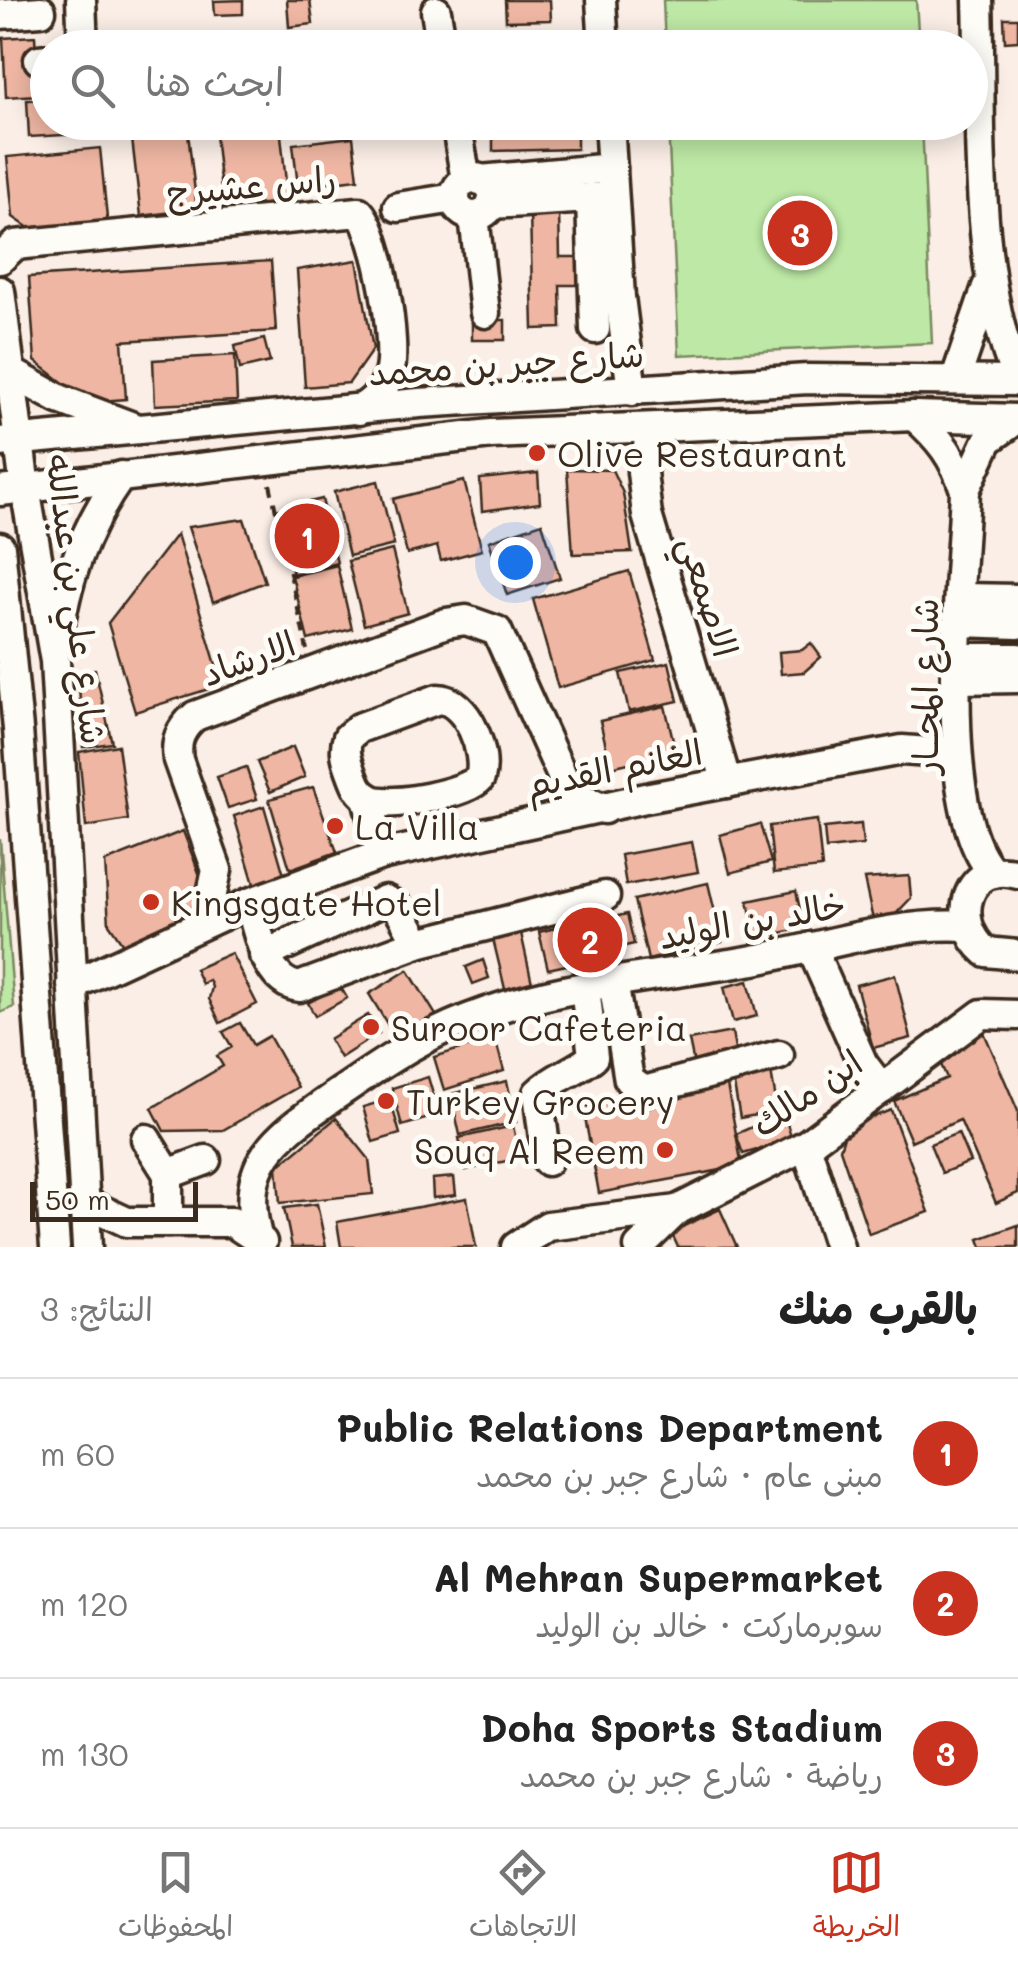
<!DOCTYPE html>
<html lang="ar">
<head>
<meta charset="utf-8">
<style>
	:root { --surface:#fff; --page:#f2f2f2; --text:#222; --muted:#767676; --line:#e0e0e0; --accent:#c8321e }
	body { margin:0; font-family:Mali,"Playpen Sans Arabic",sans-serif; background:var(--page); color:var(--text); direction:rtl }
	.scale { position:absolute; left:30px; bottom:25px; width:168px; box-sizing:border-box; padding-left:10px; border:5px solid #3b2a1e; border-top:0; font-size:28px; line-height:35px; white-space:nowrap; color:#3b2a1e; -webkit-text-stroke:8px #fdfcf7; paint-order:stroke }
	.you { position:absolute; left:515px; top:562px; width:35px; height:35px; margin:-25px; border:8px solid #fff; border-radius:50%; background:#1a73e8; box-shadow:0 0 0 15px #1a73e833 }
	.badge { display:grid; place-items:center; width:65px; height:65px; border-radius:50%; background:var(--accent); color:#fff; font-size:32px; font-weight:700 }
	.pin { position:absolute; translate:-50% -50%; border:5px solid #fff; box-shadow:0 2px 10px #0006 }
	.list { margin:0; padding:0; list-style:none }
	h2 { display:flex; justify-content:space-between; align-items:center; height:130px; margin:0; padding:0 40px; font-size:42px }
	h2 small { font-size:32px; font-weight:400; color:var(--muted) }
	.list li { display:grid; grid-template-columns:65px 1fr auto; gap:30px; align-items:center; box-sizing:border-box; height:150px; padding:0 40px; border-top:2px solid var(--line) }
	.list b { display:block; font-size:38px; white-space:nowrap }
	.list p { margin:0; font-size:32px; white-space:nowrap; color:var(--muted) }
	.list em { font-size:32px; font-style:normal; color:var(--muted) }
	.icon { flex:none; width:55px; height:55px; fill:none; stroke:currentColor; stroke-width:2; stroke-linecap:round; stroke-linejoin:round }
	.map { position:relative; flex:none; width:1018px; height:1247px; overflow:hidden; direction:ltr }
	.search { position:absolute; background:var(--surface); box-shadow:0 5px 25px #0003; left:30px; right:30px; top:30px; height:110px; display:flex; align-items:center; gap:25px; box-sizing:border-box; padding:0 35px; border-radius:55px; color:var(--muted); font-size:38px }
	.sheet { height:580px; background:var(--surface) }
	nav { display:flex; justify-content:space-around; align-items:center; box-sizing:border-box; height:140px; border-top:2px solid var(--line); background:var(--surface); font-size:28px; color:var(--muted) }
	nav a { display:grid; justify-items:center; gap:5px }
	nav .on { color:var(--accent) }
	.map>svg:first-child { display:block }
</style>
</head>
<body>
<div class="map">
<svg width="1018" height="1247" viewBox="0 0 1018 1247">
	<rect width="100%" height="100%" fill="#faeee6"/>
	<filter id="ink" filterUnits="userSpaceOnUse"><feTurbulence type="fractalNoise" baseFrequency=".01" numOctaves="2"/><feDisplacementMap in="SourceGraphic" scale="20" xChannelSelector="R" yChannelSelector="G"/><feConvolveMatrix kernelMatrix="1 2 1 2 8 2 1 2 1" color-interpolation-filters="sRGB"/></filter>
	<g filter="url(#ink)">
		<g fill="#bde8a5" stroke="#7c8962" stroke-width="2.5">
			<polygon points="663,0 916,0 919,47 665,47"/>
			<polygon points="668,123 922,123 932,343 679,355"/>
			<polygon points="0,839 14,1007 0,1013"/>
		</g>
		<g fill="#eeb6a3" stroke="#3b2a1e" stroke-width="2.5">
			<polygon points="243,0 243,14 215,15 214,1"/>
			<polygon points="287,0 310,0 313,24 289,27"/>
			<polygon points="505,0 550,0 551,20 506,21"/>
			<polygon points="1004,18 1018,18 1018,41 1005,42"/>
			<polygon points="35,36 38,95 6,97 3,38"/>
			<polygon points="575,37 575,48 491,48 491,39"/>
			<polygon points="48,99 48,122 80,122 81,134 29,137 27,100"/>
			<polygon points="493,122 577,122 577,149 493,151"/>
			<polygon points="280,126 288,201 223,209 215,134"/>
			<polygon points="188,133 197,209 141,216 132,139"/>
			<polygon points="353,137 358,179 298,186 293,144"/>
			<polygon points="100,148 108,228 39,235 13,217 7,157"/>
			<polygon points="559,211 560,257 580,257 581,285 560,285 561,328 533,329 530,212"/>
			<polygon points="357,260 373,349 349,383 305,387 297,270"/>
			<polygon points="271,261 276,331 122,341 126,399 88,402 35,361 29,277"/>
			<rect x="472" y="320" width="33" height="20"/>
			<polygon points="264,339 270,362 240,369 235,346"/>
			<polygon points="235,355 237,401 155,405 153,360"/>
			<polygon points="567,469 612,470 623,493 632,552 573,554"/>
			<polygon points="538,473 540,503 482,511 480,479"/>
			<polygon points="378,481 394,545 349,556 334,492"/>
			<polygon points="464,481 482,550 441,561 437,546 407,554 393,499"/>
			<polygon points="322,499 337,563 293,574 277,510"/>
			<polygon points="244,519 265,582 213,602 188,527"/>
			<polygon points="542,523 560,578 507,595 489,541"/>
			<polygon points="177,534 222,685 135,712 108,623"/>
			<polygon points="392,550 408,613 364,625 348,561"/>
			<polygon points="337,565 352,629 308,640 292,576"/>
			<polygon points="629,571 655,660 558,688 533,599"/>
			<polygon points="811,643 821,657 804,672 781,674 779,652 802,650"/>
			<polygon points="669,662 678,701 629,712 620,673"/>
			<polygon points="95,669 112,743 83,747 78,671"/>
			<polygon points="665,706 676,752 611,767 600,721"/>
			<polygon points="118,745 128,820 86,827 79,752"/>
			<polygon points="293,747 305,777 270,792 257,762"/>
			<polygon points="246,767 257,799 228,808 217,777"/>
			<polygon points="313,787 337,852 290,869 269,799"/>
			<polygon points="264,806 284,875 254,884 234,816"/>
			<polygon points="817,820 822,868 774,873 769,826"/>
			<polygon points="760,824 771,862 730,873 720,835"/>
			<polygon points="861,824 863,845 826,849 824,828"/>
			<polygon points="183,831 204,886 187,918 134,948 122,943 109,924 105,862"/>
			<polygon points="692,842 698,872 626,885 621,855"/>
			<polygon points="909,876 911,898 891,919 873,920 864,879"/>
			<polygon points="708,883 722,942 648,960 634,900"/>
			<polygon points="796,891 804,928 756,938 748,901"/>
			<polygon points="627,914 634,944 586,955 579,925"/>
			<polygon points="572,924 580,962 548,969 539,932"/>
			<polygon points="521,933 532,983 505,989 493,939"/>
			<polygon points="231,953 257,1004 220,1023 209,999 212,987 209,980 202,984 195,969"/>
			<polygon points="483,960 489,978 473,984 466,967"/>
			<polygon points="408,970 439,1020 400,1045 369,994"/>
			<polygon points="895,975 911,1038 873,1048 856,985"/>
			<polygon points="748,981 757,1016 733,1022 724,987"/>
			<polygon points="340,986 347,998 315,1016 308,1003"/>
			<polygon points="368,1015 379,1033 340,1058 329,1039"/>
			<polygon points="240,1023 253,1045 269,1036 298,1087 223,1130 164,1131 152,1108 223,1066 217,1056 232,1047 223,1032"/>
			<polygon points="983,1030 1018,1111 1018,1193 996,1203 960,1120 911,1141 894,1101 947,1078 935,1051"/>
			<polygon points="732,1032 737,1061 695,1069 689,1040"/>
			<polygon points="495,1038 504,1071 444,1090 434,1057"/>
			<polygon points="771,1072 778,1111 740,1118 733,1079"/>
			<polygon points="428,1077 439,1115 402,1126 392,1088"/>
			<polygon points="726,1080 742,1166 599,1193 583,1107"/>
			<polygon points="507,1081 516,1122 460,1135 451,1094"/>
			<polygon points="390,1099 400,1134 373,1142 363,1107"/>
			<polygon points="891,1110 929,1212 869,1234 840,1149 847,1127"/>
			<polygon points="784,1113 792,1140 743,1154 736,1134"/>
			<polygon points="336,1118 369,1159 373,1194 280,1203 277,1167"/>
			<polygon points="513,1126 520,1158 466,1170 459,1138"/>
			<polygon points="958,1133 970,1162 942,1173 930,1144"/>
			<polygon points="454,1177 456,1195 433,1198 432,1179"/>
			<polygon points="467,1198 476,1247 341,1247 337,1222"/>
			<polygon points="317,1204 326,1247 292,1247 284,1208"/>
			<polygon points="720,1209 737,1247 678,1247 671,1232"/>
			<polygon points="1018,1225 1018,1247 982,1247 979,1239"/>
		</g>
		<g fill="none" stroke-linecap="round" stroke-linejoin="round">
			<defs>
				<g id="minor">
					<polyline points="81,0 83,48"/>
					<polyline points="601,0 604,48"/>
					<path d="M978,0C982,118 972,273 1018,381"/>
					<polyline points="436,11 442,48"/>
					<polyline points="0,14 41,11"/>
					<polyline points="39,60 48,59"/>
					<polyline points="456,122 466,180"/>
					<polyline points="609,122 620,297 632,391"/>
					<circle cx="474" cy="197" r="19"/>
					<polyline points="480,180 612,168"/>
					<polyline points="591,198 595,329"/>
					<polyline points="491,204 607,197"/>
					<polyline points="398,207 455,198"/>
					<polyline points="474,216 485,313"/>
					<path d="M0,259L15,245L359,212C379,233 398,345 389,374C384,391 374,401 359,410"/>
					<polyline points="0,291 25,488 55,661 87,1247"/>
					<polyline points="12,373 59,399 133,427"/>
					<polyline points="956,378 987,287"/>
					<path d="M914,416C940,439 954,457 965,490C962,578 933,812 994,873"/>
					<polyline points="652,429 642,472 647,515 727,783"/>
					<polyline points="0,442 419,403 808,379 1018,381"/>
					<polyline points="965,490 988,440 1017,419"/>
					<polyline points="0,491 491,434 914,416 1018,419"/>
					<polyline points="0,547 18,729 55,1247"/>
					<polyline points="962,598 1018,599"/>
					<polyline points="961,622 1018,624"/>
					<path d="M58,636C66,578 87,524 121,476"/>
					<polyline points="959,658 1018,658"/>
					<polyline points="959,679 1018,678"/>
					<path d="M438,699C467,699 488,753 480,778C467,793 391,808 372,800C358,794 355,782 350,768C346,757 344,749 348,737L359,728Z"/>
					<polyline points="367,797 381,855"/>
					<path d="M1018,874C967,859 949,921 986,952L1018,955"/>
					<path d="M249,903C259,930 264,982 299,987L418,943L605,896"/>
					<path d="M206,922L217,870L178,760C175,741 180,729 195,716L446,623L466,620L497,631L563,778L580,798L604,809"/>
					<polyline points="811,947 863,1064 882,1089"/>
					<polyline points="264,955 385,900 398,907 418,943"/>
					<polyline points="613,981 629,1080 644,1091 779,1055"/>
					<polyline points="72,985 249,903 381,855 650,797 902,750 956,754"/>
					<polyline points="146,1139 168,1174 168,1222"/>
					<polyline points="806,1145 839,1247"/>
					<path d="M547,1161L538,1093C554,1077 575,1072 593,1057L585,987"/>
					<polyline points="168,1174 206,1160"/>
					<polyline points="84,1202 127,1222 232,1222 262,1242"/>
					<path d="M257,1236C238,1162 277,1136 333,1097C371,1071 408,1045 451,1026C544,985 649,978 748,961C821,948 891,922 966,926"/>
					<polyline points="516,1247 548,1226 677,1210"/>
					<polyline points="639,1247 677,1210 806,1145 982,1014 1018,1015"/>
				</g>
			</defs>
			<use href="#minor" stroke="#3b2a1e" stroke-width="35"/>
			<polyline stroke="#3b2a1e" stroke-width="4" stroke-dasharray="10 8" stroke-linecap="butt" points="270,484 307,650"/>
			<use href="#minor" stroke="#fdfcf7" stroke-width="28"/>
		</g>
	</g>
	<g fill="#c8321e" stroke="#fdfcf7" stroke-width="4">
		<circle cx="537" cy="453" r="10"/>
		<circle cx="335" cy="826" r="10"/>
		<circle cx="151" cy="902" r="10"/>
		<circle cx="371" cy="1027" r="10"/>
		<circle cx="386" cy="1101" r="10"/>
		<circle cx="665" cy="1150" r="10"/>
	</g>
	<g text-anchor="middle" dominant-baseline="central" stroke-width="10" stroke-linejoin="round" paint-order="stroke">
		<g font-size="35" fill="#3b2a1e" stroke="#fdfcf7">
			<text transform="translate(251 184) rotate(-5)">راس عشيرج</text>
			<text transform="translate(506 362) rotate(-4)">شارع جبر بن محمد</text>
			<text transform="translate(710 596) rotate(73)">الاصمعي</text>
			<text transform="translate(78 599) rotate(83)">شارع علي بن عبدالله</text>
			<text transform="translate(248 657) rotate(-20)">الارشاد</text>
			<text transform="translate(924 686) rotate(-90)">شارع المحــار</text>
			<text transform="translate(614 767) rotate(-11)">الغانم القديم</text>
			<text transform="translate(752 919) rotate(-10)">خالد بن الوليد</text>
			<text transform="translate(806 1092) rotate(-34)">ابن مالك</text>
		</g>
		<g font-size="35" fill="#3b2a1e" stroke="#fdfcf7" text-anchor="start">
			<text x="557" y="453">Olive Restaurant</text>
			<text x="355" y="826">La Villa</text>
			<text x="171" y="902">Kingsgate Hotel</text>
			<text x="391" y="1027">Suroor Cafeteria</text>
			<text x="406" y="1101">Turkey Grocery</text>
			<text x="645" y="1150" text-anchor="end">Souq Al Reem</text>
		</g>
	</g>
</svg>
<div class="scale">50 m</div>
<div class="you"></div>
<div class="pin badge" style="left:307px;top:536px">1</div>
<div class="pin badge" style="left:590px;top:940px">2</div>
<div class="pin badge" style="left:800px;top:233px">3</div>
<div class="search"><svg class="icon" aria-label="search" viewBox="0 0 24 24"><circle cx="10" cy="10" r="6"/><path d="M15 15l6 6"/></svg>ابحث هنا</div>
</div>
<section class="sheet">
<h2>بالقرب منك<small>النتائج: 3</small></h2>
<ul class="list">
<li><span class="badge">1</span><div><b>Public Relations Department</b><p>مبنى عام · شارع جبر بن محمد</p></div><em>60 m</em></li>
<li><span class="badge">2</span><div><b>Al Mehran Supermarket</b><p>سوبرماركت · خالد بن الوليد</p></div><em>120 m</em></li>
<li><span class="badge">3</span><div><b>Doha Sports Stadium</b><p>رياضة · شارع جبر بن محمد</p></div><em>130 m</em></li>
</ul>
</section>
<nav>
<a class="on"><svg class="icon" aria-label="map" viewBox="0 0 24 24"><path d="M3 6l6-2 6 2 6-2v14l-6 2-6-2-6 2zM9 4v14M15 6v14"/></svg>الخريطة</a>
<a><svg class="icon" aria-label="directions" viewBox="0 0 24 24"><path d="M12 3l9 9-9 9-9-9zM9 14v-3h6M13 9l2 2-2 2"/></svg>الاتجاهات</a>
<a><svg class="icon" aria-label="saved" viewBox="0 0 24 24"><path d="M7 4h10v16l-5-4-5 4z"/></svg>المحفوظات</a>
</nav>
</body>
</html>
